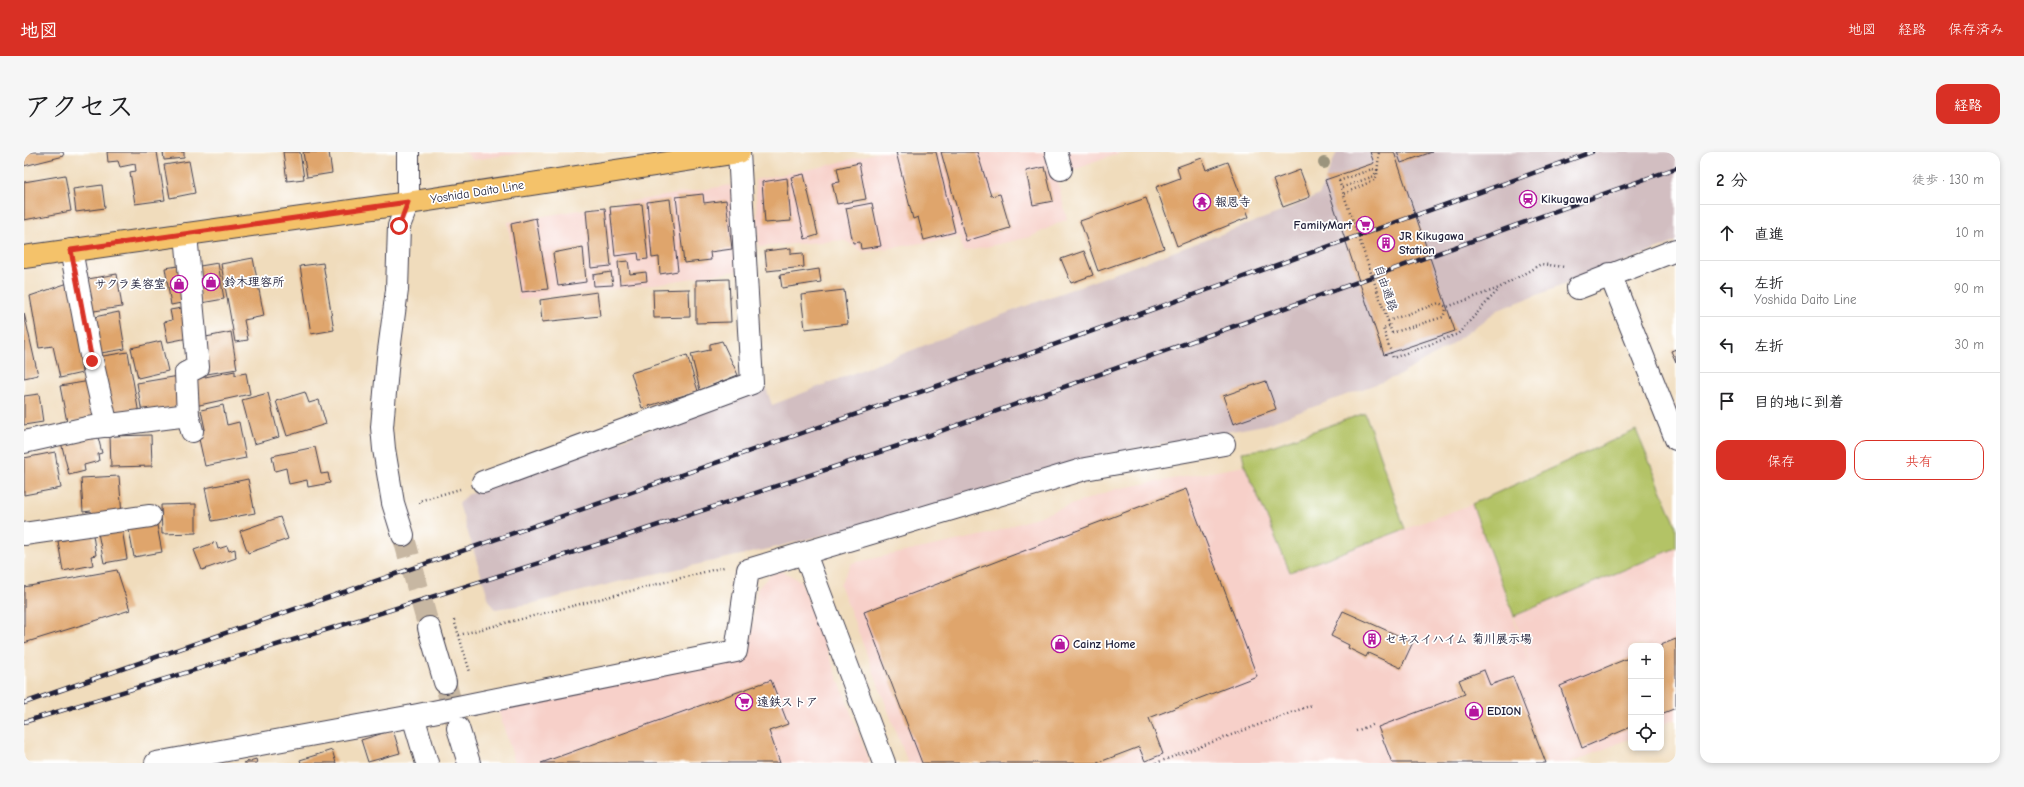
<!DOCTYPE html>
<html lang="ja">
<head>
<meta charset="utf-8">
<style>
	:root { --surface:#fff; --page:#f6f6f6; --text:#202124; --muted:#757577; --line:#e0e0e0; --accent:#d93025 }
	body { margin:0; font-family:"Comic Neue","Klee One",sans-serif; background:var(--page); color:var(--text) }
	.controls { position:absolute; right:12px; bottom:12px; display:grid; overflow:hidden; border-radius:8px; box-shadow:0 2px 6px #0003 }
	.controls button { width:36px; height:36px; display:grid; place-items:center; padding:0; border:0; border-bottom:1px solid var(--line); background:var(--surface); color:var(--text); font:20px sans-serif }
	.stop { position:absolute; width:12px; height:12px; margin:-9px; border:3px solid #d93025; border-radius:50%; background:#fff }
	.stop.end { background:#d93025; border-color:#fff; box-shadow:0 1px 4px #0008 }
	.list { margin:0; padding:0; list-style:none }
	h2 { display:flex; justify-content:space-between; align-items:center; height:52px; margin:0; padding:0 16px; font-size:17px }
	h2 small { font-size:13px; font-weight:400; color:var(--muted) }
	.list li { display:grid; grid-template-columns:26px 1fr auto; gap:12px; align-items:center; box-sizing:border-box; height:56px; padding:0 16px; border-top:1px solid var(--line) }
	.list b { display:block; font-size:15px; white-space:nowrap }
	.list p { margin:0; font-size:13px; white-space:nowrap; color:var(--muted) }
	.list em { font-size:13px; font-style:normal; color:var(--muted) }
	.actions { display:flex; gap:8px; padding:12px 16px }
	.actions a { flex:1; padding:9px 0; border:1px solid var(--accent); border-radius:12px; text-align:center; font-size:14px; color:var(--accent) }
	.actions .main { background:var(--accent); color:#fff }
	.icon { flex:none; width:22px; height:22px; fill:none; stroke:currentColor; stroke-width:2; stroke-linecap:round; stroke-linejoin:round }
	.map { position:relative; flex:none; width:1652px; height:611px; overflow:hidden; border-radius:12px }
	header { display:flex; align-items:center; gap:24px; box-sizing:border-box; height:56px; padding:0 20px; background:var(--accent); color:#fff }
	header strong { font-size:19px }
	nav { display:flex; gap:22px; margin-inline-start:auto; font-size:14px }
	.intro { display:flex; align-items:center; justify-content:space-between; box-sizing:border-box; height:96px; padding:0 24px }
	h1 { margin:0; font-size:28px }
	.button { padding:10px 18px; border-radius:12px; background:var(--accent); color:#fff; font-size:14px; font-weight:700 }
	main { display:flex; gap:24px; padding:0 24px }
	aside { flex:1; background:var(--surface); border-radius:12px; box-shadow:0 2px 6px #0003 }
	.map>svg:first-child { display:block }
</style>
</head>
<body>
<header>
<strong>地図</strong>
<nav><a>地図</a><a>経路</a><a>保存済み</a></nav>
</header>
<div class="intro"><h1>アクセス</h1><a class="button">経路</a></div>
<main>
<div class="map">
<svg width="1652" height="611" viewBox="0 0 1652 611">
	<rect width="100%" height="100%" fill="#fff"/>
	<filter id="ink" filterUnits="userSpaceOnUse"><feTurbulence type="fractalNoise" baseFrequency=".025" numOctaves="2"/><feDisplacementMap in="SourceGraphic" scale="8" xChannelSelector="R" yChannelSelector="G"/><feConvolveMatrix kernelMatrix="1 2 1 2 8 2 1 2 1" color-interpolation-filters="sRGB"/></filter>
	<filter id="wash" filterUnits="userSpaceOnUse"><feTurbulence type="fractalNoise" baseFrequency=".012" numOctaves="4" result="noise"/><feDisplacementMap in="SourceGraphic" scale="16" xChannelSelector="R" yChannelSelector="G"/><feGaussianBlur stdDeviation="0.9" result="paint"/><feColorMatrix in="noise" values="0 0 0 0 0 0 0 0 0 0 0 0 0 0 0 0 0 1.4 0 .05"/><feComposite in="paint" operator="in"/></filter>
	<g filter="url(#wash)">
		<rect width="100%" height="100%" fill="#f0dcbc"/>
		<g fill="#f7d0c9">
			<polygon points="441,0 504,0 449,8"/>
			<polygon points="855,0 1026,0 1043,67 1006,85 939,100 936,85 840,100 820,88 735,95 731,28 797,15"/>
			<polygon points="1042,0 1098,0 1047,19"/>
			<polygon points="707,33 713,119 625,133 495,148 484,70"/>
			<polygon points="1221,314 1266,420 1448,352 1513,531 1490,464 1652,396 1652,567 1637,573 1637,494 1607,494 1607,586 1546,611 884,611 816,432 828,411 965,382 1092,337"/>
			<polygon points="758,419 777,429 846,611 491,611 473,554 725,506 733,437 747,422"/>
		</g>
		<polygon fill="#d2bec1" points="1313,0 1652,0 1652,90 1474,158 1422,196 1374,224 1240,273 1083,302 887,361 749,396 594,430 506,452 471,457 465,448 435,352 443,343 742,236 748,253 983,161 1257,60 1295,43"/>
		<g fill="#b3c366" stroke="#6a7250">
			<polygon points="1341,261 1381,377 1266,420 1221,314 1218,300 1239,297"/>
			<polygon points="1612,278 1652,373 1652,396 1490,464 1448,352"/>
		</g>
		<g id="blocks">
			<g fill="#dfa56c">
				<polygon points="0,0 39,0 40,4 0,14"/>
				<polygon points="83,0 133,0 141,48 111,52 106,20 112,19 111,12 96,15 94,9 84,10"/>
				<polygon points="139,0 160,0 160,6 140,8"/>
				<polygon points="259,0 276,0 280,27 263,29"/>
				<polygon points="279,0 305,0 308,21 283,25"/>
				<polygon points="872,0 912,0 931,80 900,88 894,65 889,67"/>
				<polygon points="917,0 953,0 967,44 976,42 986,76 942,89"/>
				<polygon points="1346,0 1370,0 1431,179 1360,203 1301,28 1350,11"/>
				<polygon points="1373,0 1408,0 1377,11"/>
				<polygon points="1178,6 1182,18 1204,10 1225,65 1153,94 1132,35 1156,26 1153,15"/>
				<polygon points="165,9 171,41 146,46 140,13"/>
				<polygon points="835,11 842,47 813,52 808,31 816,30 813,16"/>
				<polygon points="1021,15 1029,49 1009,53 1002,19"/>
				<polygon points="1276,18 1286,45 1259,55 1249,28"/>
				<polygon points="780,22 794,83 781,87 767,25"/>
				<polygon points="41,23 47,59 0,68 0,30"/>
				<polygon points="763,26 767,69 741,71 738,30"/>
				<polygon points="78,33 81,56 52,60 49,37"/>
				<polygon points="679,42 680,51 702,48 708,97 686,100 687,108 660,111 652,45"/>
				<polygon points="1122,46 1140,96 1074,119 1056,69"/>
				<polygon points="646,47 654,119 636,122 635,105 628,106 623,50"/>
				<polygon points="848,51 857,94 837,97 836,90 829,91 822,56"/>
				<polygon points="618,52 624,107 615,108 614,101 591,104 586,55"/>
				<polygon points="581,56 587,114 567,116 562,58"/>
				<polygon points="512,66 524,137 498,140 487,72"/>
				<polygon points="559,95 562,130 534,134 529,101"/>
				<polygon points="767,96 767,102 779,101 780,115 743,119 741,99"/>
				<polygon points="1060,99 1069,123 1047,131 1037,107"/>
				<polygon points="229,106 240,164 220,168 224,188 211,190 197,112"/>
				<polygon points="604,109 606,122 622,120 623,129 596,132 594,110"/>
				<polygon points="194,111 200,147 177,151 170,115"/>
				<polygon points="299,111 310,178 287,182 276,114"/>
				<polygon points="161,113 167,149 147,153 141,116"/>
				<polygon points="795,117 797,130 758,136 756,123"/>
				<polygon points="587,120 589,133 570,134 569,123"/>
				<polygon points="93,122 98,155 63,160 58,128"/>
				<polygon points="705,127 707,170 672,171 672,128"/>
				<polygon points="47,130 62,211 57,210 58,221 36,226 29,194 15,196 6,144"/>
				<polygon points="665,137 666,165 630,166 629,138"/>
				<polygon points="820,138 824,172 781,177 777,143"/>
				<polygon points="573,140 576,164 518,170 516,148"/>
				<polygon points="164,155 169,185 144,190 140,170 148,168 146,158"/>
				<polygon points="95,160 101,197 71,202 65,166"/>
				<polygon points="0,161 14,223 0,226"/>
				<polygon points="207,180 213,217 183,222 177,186"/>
				<polygon points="137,189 144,219 114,226 107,196"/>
				<polygon points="698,189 714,223 676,238 667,202 686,198 686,192"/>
				<polygon points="1652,197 1652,210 1647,199"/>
				<polygon points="104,200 115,262 84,267 73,205"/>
				<polygon points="663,203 674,239 618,256 607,221"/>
				<polygon points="211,219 211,223 222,221 226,242 171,254 166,228"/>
				<polygon points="155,224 161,254 118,261 113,231"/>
				<polygon points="66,229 73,265 43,270 36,234"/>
				<polygon points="1242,229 1252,257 1209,272 1199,244"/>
				<polygon points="281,240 285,251 295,248 302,272 263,284 252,249"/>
				<polygon points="244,241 255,285 230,292 218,248"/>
				<polygon points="15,242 19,270 0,273 0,244"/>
				<polygon points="199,253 203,273 215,270 222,306 181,314 173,278 181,277 177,258"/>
				<polygon points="73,281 78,301 74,302 75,309 60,313 61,319 45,323 37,290"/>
				<polygon points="127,283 128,314 87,315 86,284"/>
				<polygon points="291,295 297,322 304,321 306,331 284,335 283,328 265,332 262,316 251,319 248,304"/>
				<polygon points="31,300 37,336 0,343 0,306"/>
				<polygon points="95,324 98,364 68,366 67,359 59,360 57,326"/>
				<polygon points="224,327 231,361 188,369 181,336"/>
				<polygon points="1162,337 1233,524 1125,566 1139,602 1121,609 1115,595 1073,611 898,611 840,460"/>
				<polygon points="172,352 172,381 138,382 137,353"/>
				<polygon points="256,365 264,387 224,401 216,379"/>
				<polygon points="132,368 138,400 110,405 104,373"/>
				<polygon points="98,377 103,407 80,411 74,381"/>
				<polygon points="69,383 72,403 67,404 69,413 39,419 34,389"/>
				<polygon points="192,390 194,397 203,394 205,399 211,397 212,406 178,418 170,398"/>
				<polygon points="93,418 106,458 0,491 0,435"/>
				<polygon points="1319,459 1389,490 1377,516 1344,501 1342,505 1324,496 1325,493 1307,484"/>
				<polygon points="1652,487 1652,556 1637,562 1637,493"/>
				<polygon points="1607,505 1607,575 1558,596 1536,534"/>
				<polygon points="1460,518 1466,533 1489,525 1522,611 1368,611 1354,575 1441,542 1435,528"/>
				<polygon points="747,528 764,572 745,579 756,611 517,611"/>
				<polygon points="369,578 376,601 344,610 337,588"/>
				<polygon points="308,598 312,611 277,611 276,608"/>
				<polygon points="232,607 233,611 219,611"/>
			</g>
		</g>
	</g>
	<g filter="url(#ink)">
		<use href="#blocks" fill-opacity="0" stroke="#413e4e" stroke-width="1"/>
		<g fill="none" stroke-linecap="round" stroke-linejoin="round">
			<g stroke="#c7b7a2" stroke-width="22" stroke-dasharray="22 11" stroke-linecap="butt">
				<polyline points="379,383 405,476"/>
				<polyline points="421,530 434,575"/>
			</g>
			<defs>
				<g id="minor">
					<polyline points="1032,0 1037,17"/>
					<polyline points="162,82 174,215 162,221 164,263 168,279"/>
					<polyline points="47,98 68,209 83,274"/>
					<polyline points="1586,122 1652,287"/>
					<polyline points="1554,136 1652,98"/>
					<polyline points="0,290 63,276 164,263"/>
					<polyline points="459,330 728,231 715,0"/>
					<polyline points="0,382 126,364"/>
					<polyline points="379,383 369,351 360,297 358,275 364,206 373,138 375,74 384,51 384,0"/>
					<polyline points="781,402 860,611"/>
					<polyline points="405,476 421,530"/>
					<polyline points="389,564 403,611"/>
					<polyline points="434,576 445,611"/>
					<polyline points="132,611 389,564 712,499 724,418 1061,317 1200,292"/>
				</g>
				<polyline id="major" points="0,105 384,51 715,0"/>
			</defs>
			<use href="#minor" stroke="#413e4e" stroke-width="24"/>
			<use href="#major" stroke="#413e4e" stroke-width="24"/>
			<g stroke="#413e4e" stroke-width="2.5" stroke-dasharray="1 3" stroke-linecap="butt">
				<polyline points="1315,29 1348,17 1353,18 1350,24 1317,36"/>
				<polyline points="1320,42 1350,28 1353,24 1355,0"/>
				<polyline points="1364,169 1415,151 1423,155 1475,136 1517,112 1541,115"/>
				<polyline points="1365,174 1359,176 1369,206 1434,182 1475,137"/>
				<polyline points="1368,181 1419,165 1423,155"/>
				<polyline points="395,351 395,349 436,337"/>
				<polyline points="430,468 446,520"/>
				<polyline points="435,483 700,415"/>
				<polyline points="1332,579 1350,572"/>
				<polyline points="1132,611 1288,553"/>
			</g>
			<use href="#minor" stroke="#fff" stroke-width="22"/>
			<use href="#major" stroke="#f4c26a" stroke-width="22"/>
			<defs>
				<g id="rail">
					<polyline points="0,551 965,216 1568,0"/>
					<polyline points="0,570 328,470 604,383 889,289 1652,16"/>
				</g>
			</defs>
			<use href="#rail" stroke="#22223b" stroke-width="4.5"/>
			<use href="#rail" stroke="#fff" stroke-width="3" stroke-dasharray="9" stroke-linecap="butt"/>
			<polyline stroke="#413e4e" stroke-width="2.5" stroke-dasharray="1 3" stroke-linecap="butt" points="1315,29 1368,181"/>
		</g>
		<circle fill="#9b947d" cx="1300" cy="11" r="6"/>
	</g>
	<g fill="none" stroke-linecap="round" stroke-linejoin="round" filter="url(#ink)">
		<polyline stroke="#d93025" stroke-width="5" points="68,209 47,98 384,50 375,74"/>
	</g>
	<defs>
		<symbol id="station-ring" viewBox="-11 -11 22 22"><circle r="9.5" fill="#fff" stroke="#b5179e" stroke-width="1.5"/><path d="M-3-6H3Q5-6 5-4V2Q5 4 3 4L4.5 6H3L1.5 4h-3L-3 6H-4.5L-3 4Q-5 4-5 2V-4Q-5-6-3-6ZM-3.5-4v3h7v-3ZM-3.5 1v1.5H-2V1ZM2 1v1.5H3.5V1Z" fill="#b5179e"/></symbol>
		<symbol id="temple-ring" viewBox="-11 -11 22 22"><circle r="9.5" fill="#fff" stroke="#b5179e" stroke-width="1.5"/><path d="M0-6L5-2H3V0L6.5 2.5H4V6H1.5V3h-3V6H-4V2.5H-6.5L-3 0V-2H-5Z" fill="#b5179e"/></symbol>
		<symbol id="supermarket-ring" viewBox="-11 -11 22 22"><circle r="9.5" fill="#fff" stroke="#b5179e" stroke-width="1.5"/><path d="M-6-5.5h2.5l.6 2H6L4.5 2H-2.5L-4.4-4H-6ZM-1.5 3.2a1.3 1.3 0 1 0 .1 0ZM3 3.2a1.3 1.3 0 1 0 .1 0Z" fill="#b5179e"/></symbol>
		<symbol id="building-ring" viewBox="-11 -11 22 22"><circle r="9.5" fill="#fff" stroke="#b5179e" stroke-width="1.5"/><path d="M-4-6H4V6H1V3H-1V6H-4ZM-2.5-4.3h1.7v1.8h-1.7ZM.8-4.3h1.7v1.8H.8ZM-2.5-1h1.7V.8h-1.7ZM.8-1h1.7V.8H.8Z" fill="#b5179e"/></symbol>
		<symbol id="shop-ring" viewBox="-11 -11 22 22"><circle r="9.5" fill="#fff" stroke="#b5179e" stroke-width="1.5"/><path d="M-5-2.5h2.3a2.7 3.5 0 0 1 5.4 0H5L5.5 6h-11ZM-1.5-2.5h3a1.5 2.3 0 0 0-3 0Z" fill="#b5179e"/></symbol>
	</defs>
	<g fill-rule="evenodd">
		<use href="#station-ring" x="1494" y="37" width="20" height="20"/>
		<use href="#temple-ring" x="1168" y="40" width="20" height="20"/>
		<use href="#supermarket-ring" x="1331" y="63" width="20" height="20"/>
		<use href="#building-ring" x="1352" y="81" width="20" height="20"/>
		<use href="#shop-ring" x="177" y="120" width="20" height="20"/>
		<use href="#shop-ring" x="145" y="122" width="20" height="20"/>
		<use href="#building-ring" x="1338" y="477" width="20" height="20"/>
		<use href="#shop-ring" x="1026" y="482" width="20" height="20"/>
		<use href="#supermarket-ring" x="710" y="540" width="20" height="20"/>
		<use href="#shop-ring" x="1440" y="549" width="20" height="20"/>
	</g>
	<g text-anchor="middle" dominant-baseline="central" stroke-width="3.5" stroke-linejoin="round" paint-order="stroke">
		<g font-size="12" fill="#22223b" stroke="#fff">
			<text transform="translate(453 40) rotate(-9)">Yoshida Daito Line</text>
			<text transform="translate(1362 136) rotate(71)">自由通路</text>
		</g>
		<g font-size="12" font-weight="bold" fill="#22223b" stroke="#fff" text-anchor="start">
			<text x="1517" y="47">Kikugawa</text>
			<text x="1191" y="50">報恩寺</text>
			<text x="1328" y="73" text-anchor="end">FamilyMart</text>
			<text x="1375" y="84">JR Kikugawa<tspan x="1375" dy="14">Station</tspan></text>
			<text x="200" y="130">鈴木理容所</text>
			<text x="142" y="132" text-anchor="end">サクラ美容室</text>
			<text x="1361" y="487">セキスイハイム 菊川展示場</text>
			<text x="1049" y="492">Cainz Home</text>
			<text x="733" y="550">遠鉄ストア</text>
			<text x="1463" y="559">EDION</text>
		</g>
	</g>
</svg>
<div class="controls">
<button>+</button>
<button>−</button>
<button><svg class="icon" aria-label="locate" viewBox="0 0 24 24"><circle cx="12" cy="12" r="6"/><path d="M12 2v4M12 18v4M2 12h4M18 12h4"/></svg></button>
</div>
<div class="stop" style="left:375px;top:74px"></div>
<div class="stop end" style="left:68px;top:209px"></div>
</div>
<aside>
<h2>2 分<small>徒歩 · 130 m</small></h2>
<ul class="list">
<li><svg class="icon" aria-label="ahead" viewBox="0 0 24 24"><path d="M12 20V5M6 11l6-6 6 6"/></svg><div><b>直進</b></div><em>10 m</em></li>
<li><svg class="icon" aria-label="left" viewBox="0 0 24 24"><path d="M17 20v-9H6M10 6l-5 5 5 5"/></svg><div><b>左折</b><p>Yoshida Daito Line</p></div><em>90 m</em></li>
<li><svg class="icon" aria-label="left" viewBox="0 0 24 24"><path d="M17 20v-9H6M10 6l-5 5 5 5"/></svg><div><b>左折</b></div><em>30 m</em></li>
<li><svg class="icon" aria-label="arrive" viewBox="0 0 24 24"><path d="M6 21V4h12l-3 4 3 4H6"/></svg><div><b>目的地に到着</b></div></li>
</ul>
<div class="actions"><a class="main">保存</a><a>共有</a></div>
</aside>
</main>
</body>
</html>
